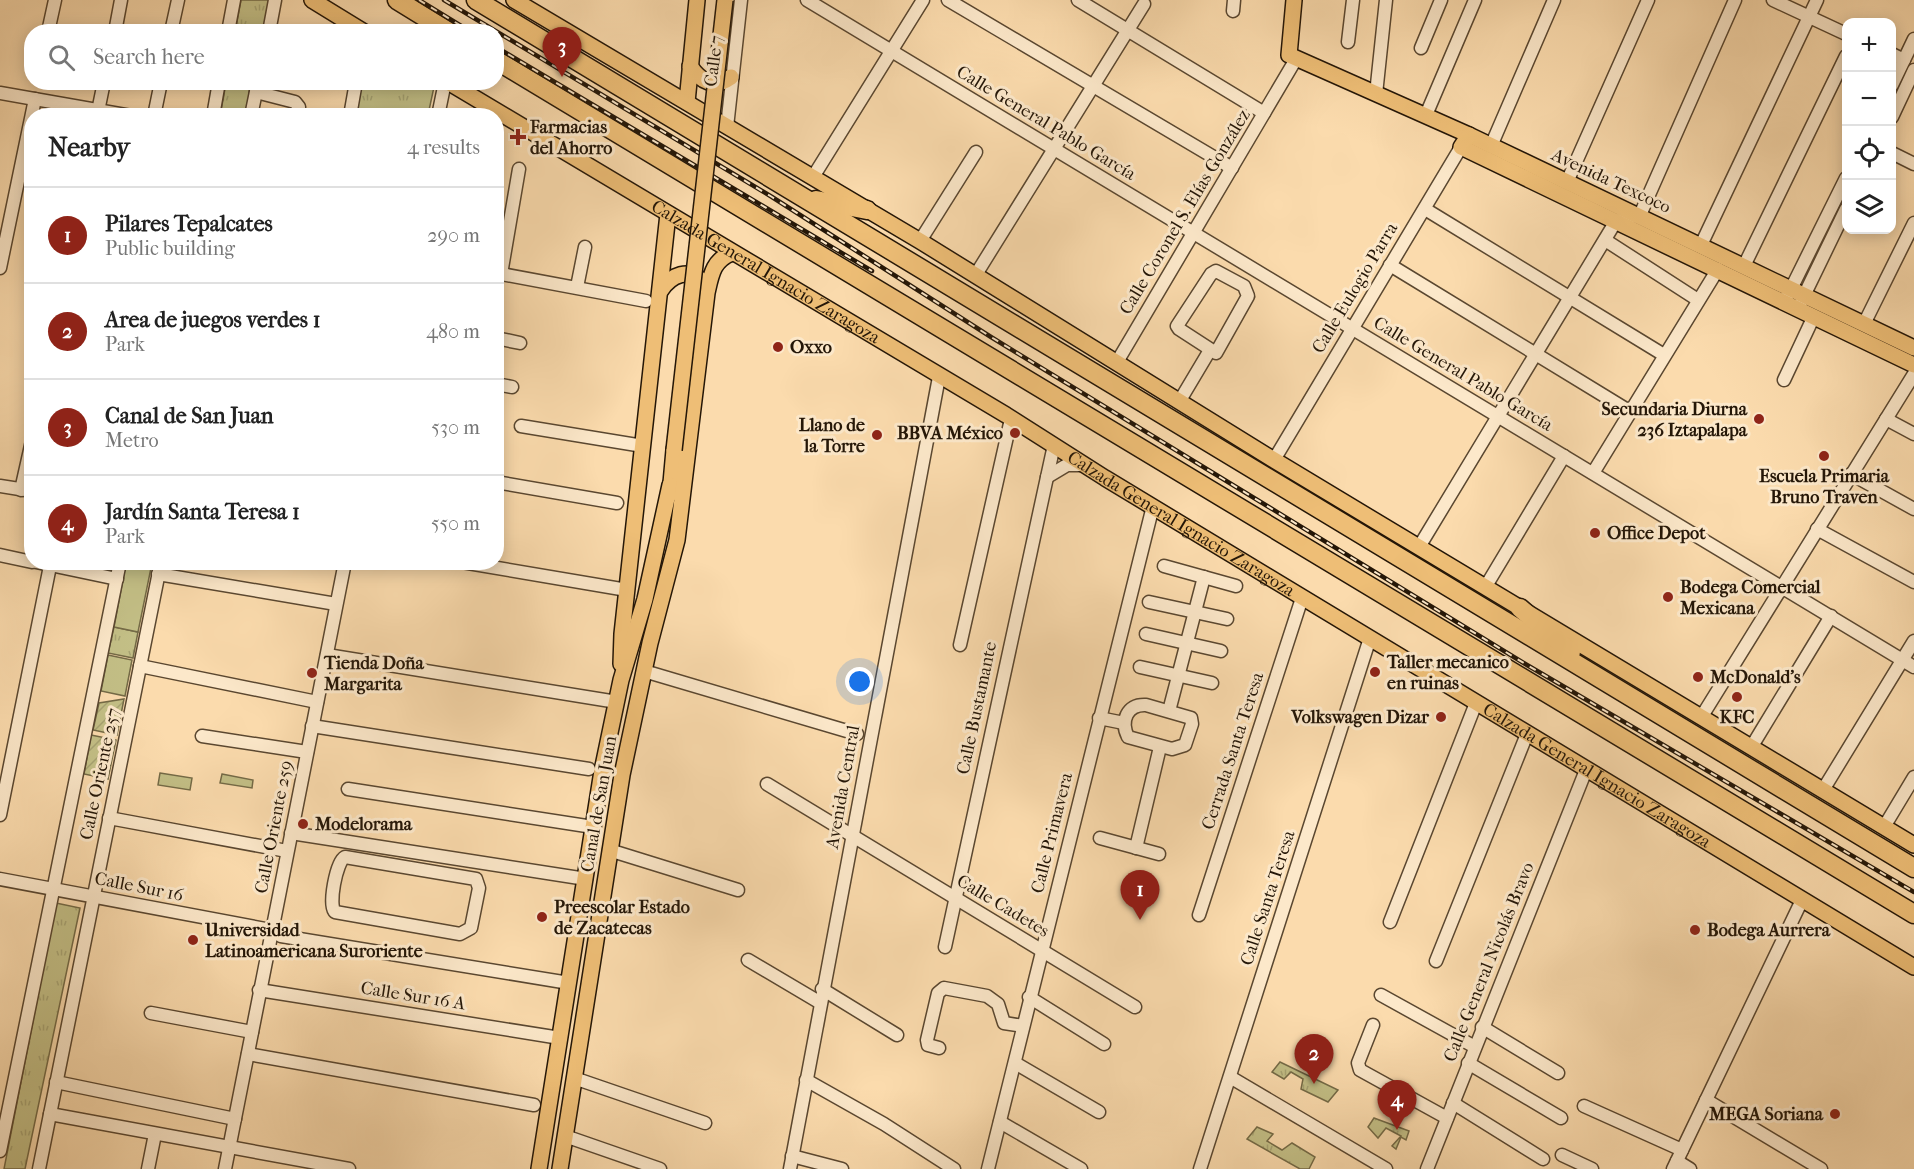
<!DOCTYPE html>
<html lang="en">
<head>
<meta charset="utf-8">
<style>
	:root { --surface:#fff; --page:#f2f2f2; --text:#222; --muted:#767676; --line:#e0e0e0; --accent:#8f2418 }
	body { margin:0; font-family:"IM FELL French Canon",serif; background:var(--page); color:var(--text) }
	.controls { position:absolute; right:18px; top:18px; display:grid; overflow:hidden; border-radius:12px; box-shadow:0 3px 15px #0003 }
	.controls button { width:54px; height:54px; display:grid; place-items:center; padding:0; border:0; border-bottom:2px solid var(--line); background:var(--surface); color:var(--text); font:30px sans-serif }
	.you { position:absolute; left:860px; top:682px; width:21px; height:21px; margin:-15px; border:4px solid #fff; border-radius:50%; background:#1a73e8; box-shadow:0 0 0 9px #1a73e833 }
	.badge { display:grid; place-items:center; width:39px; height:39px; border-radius:50%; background:var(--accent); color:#fff; font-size:20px; font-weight:700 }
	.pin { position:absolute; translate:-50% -50px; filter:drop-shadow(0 2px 3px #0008) }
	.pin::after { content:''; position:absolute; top:32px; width:21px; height:18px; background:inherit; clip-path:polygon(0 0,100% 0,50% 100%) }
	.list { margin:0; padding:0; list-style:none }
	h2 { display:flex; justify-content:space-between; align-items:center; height:78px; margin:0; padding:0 24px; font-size:26px }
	h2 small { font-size:20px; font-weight:400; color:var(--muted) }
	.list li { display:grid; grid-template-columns:39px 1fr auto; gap:18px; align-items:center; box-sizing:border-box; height:96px; padding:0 24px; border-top:2px solid var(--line) }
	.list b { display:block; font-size:22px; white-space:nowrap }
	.list p { margin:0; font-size:20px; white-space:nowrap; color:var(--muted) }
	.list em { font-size:20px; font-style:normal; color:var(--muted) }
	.icon { flex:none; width:33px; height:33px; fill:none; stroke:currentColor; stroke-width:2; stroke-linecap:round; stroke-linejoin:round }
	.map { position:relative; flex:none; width:1914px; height:1169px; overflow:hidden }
	.search { position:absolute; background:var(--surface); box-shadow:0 3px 15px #0003; left:24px; top:24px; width:480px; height:66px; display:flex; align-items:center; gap:15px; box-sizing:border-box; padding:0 21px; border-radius:24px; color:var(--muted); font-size:22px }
	.panel { position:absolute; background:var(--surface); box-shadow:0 3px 15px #0003; left:24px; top:108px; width:480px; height:462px; border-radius:24px }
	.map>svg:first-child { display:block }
</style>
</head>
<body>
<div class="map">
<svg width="1914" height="1169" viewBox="0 0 1914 1169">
	<defs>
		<pattern id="park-tufts" width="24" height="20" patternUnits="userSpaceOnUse" patternTransform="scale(1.5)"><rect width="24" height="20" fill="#c3bf86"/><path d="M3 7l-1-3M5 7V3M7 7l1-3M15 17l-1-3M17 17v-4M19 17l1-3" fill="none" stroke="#a7a372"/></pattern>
		<pattern id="garden-furrows" width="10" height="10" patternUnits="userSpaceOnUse" patternTransform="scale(1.5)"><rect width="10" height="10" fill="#c3bf86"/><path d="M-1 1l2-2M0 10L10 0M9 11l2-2" fill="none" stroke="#a7a372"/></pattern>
	</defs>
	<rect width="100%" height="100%" fill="#fbdbad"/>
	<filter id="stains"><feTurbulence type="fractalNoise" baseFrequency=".00333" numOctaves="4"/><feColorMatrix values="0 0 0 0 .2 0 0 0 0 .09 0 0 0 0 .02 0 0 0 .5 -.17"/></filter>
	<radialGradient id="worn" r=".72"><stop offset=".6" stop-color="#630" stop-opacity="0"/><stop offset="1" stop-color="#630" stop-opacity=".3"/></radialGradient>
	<g fill="url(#park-tufts)" stroke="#746a46" stroke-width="1.5">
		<polygon points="241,0 269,0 264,31 235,32"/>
		<polygon points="226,83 254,83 249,115 220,116"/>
		<polygon points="359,83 427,83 434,87 428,115 353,116"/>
		<polygon points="114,627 138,632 133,658 108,653"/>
		<polygon points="56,903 80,908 25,1169 4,1169"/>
		<polygon points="1280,1062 1338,1090 1328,1102 1301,1089 1303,1079 1291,1072 1284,1079 1272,1072"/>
		<polygon points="1374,1118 1409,1131 1406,1140 1401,1137 1396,1149 1392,1146 1401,1136 1386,1128 1378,1138 1368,1127"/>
		<polygon points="1257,1127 1273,1134 1267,1141 1282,1150 1292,1143 1315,1157 1309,1169 1300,1169 1247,1139"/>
	</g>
	<g fill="url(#garden-furrows)" stroke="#746a46" stroke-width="1.5">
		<polygon points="124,699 117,735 93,730 99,703"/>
		<polygon points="91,735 116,740 108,779 84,774"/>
	</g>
	<g fill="#c3bf86" stroke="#746a46" stroke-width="1.5">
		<polygon points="126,563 152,563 138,632 114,627"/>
		<polygon points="108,655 132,660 125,696 101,691"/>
		<polygon points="160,773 192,778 190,790 158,785"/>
		<polygon points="222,774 253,780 252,788 220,783"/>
	</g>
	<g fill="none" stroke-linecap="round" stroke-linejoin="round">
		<defs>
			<g id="minor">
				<polyline points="807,0 1914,667"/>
				<polyline points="948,0 1232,168"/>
				<polyline points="1078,0 1264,113"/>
				<polyline points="1773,0 1846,34"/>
				<polyline points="1233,11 1234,0"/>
				<polyline points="48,32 55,0"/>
				<polyline points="115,32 121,0"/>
				<polyline points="171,32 178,0"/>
				<polyline points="228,32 234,0"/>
				<polyline points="269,32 275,0"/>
				<polyline points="1348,42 1353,0"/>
				<polyline points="1421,48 1441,0"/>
				<polyline points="1892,54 1904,60"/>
				<polyline points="1892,85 1914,39"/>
				<polyline points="256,92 295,102 299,107 297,116"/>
				<polyline points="0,93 131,116"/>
				<polyline points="1376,94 1386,0"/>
				<polyline points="1426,115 1475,0"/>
				<polyline points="97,116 104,82"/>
				<polyline points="154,116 161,82"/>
				<polyline points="213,116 219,82"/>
				<polyline points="251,116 258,82"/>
				<polyline points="350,116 356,82"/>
				<polyline points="438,116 445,82"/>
				<polyline points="1892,117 1914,70"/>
				<polyline points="727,127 741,0"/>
				<polyline points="1491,146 1554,0"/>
				<polyline points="1892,153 1914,164"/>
				<polyline points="813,177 923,0"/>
				<polyline points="1567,182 1648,0"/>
				<polyline points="1425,209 1664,355"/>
				<polyline points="1605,240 1698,300"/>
				<polyline points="920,241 976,152"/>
				<polyline points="1701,245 1817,0"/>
				<polyline points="1390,265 1629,411"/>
				<polyline points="1744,266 1846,56"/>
				<polyline points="0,268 35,99"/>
				<polygon points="1216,271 1244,286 1248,296 1216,353 1179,329 1177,326 1211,274"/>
				<polyline points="496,273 646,301"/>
				<polyline points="501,274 519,169"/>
				<polyline points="975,276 1144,4"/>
				<polyline points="577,287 585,247"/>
				<polyline points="1788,295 1846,178"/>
				<polyline points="1801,302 1846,209"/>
				<polyline points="1864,324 1914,223"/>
				<polyline points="496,338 520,343"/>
				<polyline points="1117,362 1296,59"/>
				<polyline points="1784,380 1814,316"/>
				<polyline points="496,384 512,387"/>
				<polyline points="1179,402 1210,350"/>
				<polyline points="1886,419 1914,434"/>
				<polyline points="521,426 643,446"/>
				<polyline points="1274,460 1461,147"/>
				<polyline points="1593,473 1718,269"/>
				<polyline points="1851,474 1914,509"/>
				<polyline points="1047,477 1067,465 1084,465"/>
				<polyline points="496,482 617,503"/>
				<polyline points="0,486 32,491"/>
				<polyline points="21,490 32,441"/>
				<polyline points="1817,529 1914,582"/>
				<polyline points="1419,547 1616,221 1640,215 1735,0"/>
				<polyline points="0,555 32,562"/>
				<polyline points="36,562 117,579"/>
				<polyline points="462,562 627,590"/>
				<polyline points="1164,566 1236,586"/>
				<polyline points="158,574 336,604"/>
				<polyline points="1486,586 1564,456"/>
				<polyline points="1149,602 1227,619"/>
				<polyline points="1146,634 1221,651"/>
				<polyline points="960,645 1011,419"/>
				<polyline points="327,655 617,702"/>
				<polyline points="140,666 317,702"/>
				<polyline points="1140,667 1212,683"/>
				<polyline points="644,671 857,734"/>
				<path d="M1146,705L1191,718L1192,724L1185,745L1172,749L1128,737C1120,721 1127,704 1146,705Z"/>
				<polyline points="1169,711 1204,577"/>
				<polyline points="1702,716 1914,374"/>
				<polyline points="1099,718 1124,723"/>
				<polyline points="312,726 589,769"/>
				<polyline points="202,736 307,752"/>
				<polyline points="1752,746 1831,616"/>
				<polyline points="767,784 1135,1007"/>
				<polyline points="348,789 593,827"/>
				<polyline points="1823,790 1914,641"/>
				<polyline points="0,815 50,566"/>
				<polyline points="109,818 287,851"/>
				<polyline points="1884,827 1914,777"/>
				<polyline points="291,833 586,879"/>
				<polyline points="1100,838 1159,854"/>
				<polyline points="1136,848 1160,747"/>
				<polyline points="609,850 738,890"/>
				<path d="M345,857L476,879L479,888L471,928L460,934L335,912C328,906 336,862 345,857Z"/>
				<polyline points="0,879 271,930 281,936 569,983"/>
				<polyline points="1199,915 1302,598"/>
				<polyline points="1390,922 1476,703"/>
				<polyline points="945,947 1054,445"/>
				<polyline points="748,960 819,1002"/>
				<polyline points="1436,961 1527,734"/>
				<polyline points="822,989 897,1035"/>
				<polyline points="259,990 560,1038"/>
				<polyline points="1381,995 1475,1047"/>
				<polyline points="1029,997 1104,1044"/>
				<polyline points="151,1013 252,1032"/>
				<polyline points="1373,1025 1358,1063 1360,1070 1447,1118"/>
				<polyline points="1482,1027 1558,1073"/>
				<polyline points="939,1048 928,1045 927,1040 938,993 944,988 987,996 998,1004 1004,1023 1023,1026"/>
				<polyline points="248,1054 534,1105"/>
				<polyline points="1015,1063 1099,1112"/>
				<polyline points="1468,1063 1561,1118"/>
				<polyline points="1230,1077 1386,1169"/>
				<polyline points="574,1078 705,1123"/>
				<polyline points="806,1080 884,1124 954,1169"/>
				<polyline points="56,1082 235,1119"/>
				<polyline points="1706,1100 1821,1169"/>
				<polyline points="1453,1103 1543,1159"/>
				<polyline points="1584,1106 1682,1150"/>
				<polyline points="50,1114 349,1169"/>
				<polyline points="1000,1122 1081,1169"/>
				<polyline points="565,1136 660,1169"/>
				<polyline points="0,1151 120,562"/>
				<polyline points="1562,1155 1592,1169"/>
				<polyline points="792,1156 842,1169"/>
				<polyline points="1677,1161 1690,1169"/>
				<polyline points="39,1169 161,562"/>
				<polyline points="148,1169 155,1134"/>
				<polyline points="225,1169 345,562"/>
				<polyline points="790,1169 939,377"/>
				<polyline points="988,1169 1153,506"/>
				<polyline points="1200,1169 1370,638"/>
				<polyline points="1427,1169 1586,770"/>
				<polyline points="1673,1169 1802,900"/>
			</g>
			<g id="major">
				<polyline points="312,0 364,32"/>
				<polyline points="514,0 920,241 1274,460 1914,845"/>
				<polyline points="1294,0 1289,55 1469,135 1914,348"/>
				<path d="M690,66C701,82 714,89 731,77"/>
				<path id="s1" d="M448,82L1006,415L1105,478L1914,967"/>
				<polyline points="687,102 697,0"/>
				<polyline points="1469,135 1461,147 1914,365"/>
				<path d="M661,290C671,275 689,267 703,282"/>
				<polyline points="670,494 674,450"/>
				<polyline points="621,664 622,634 668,214"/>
				<polyline points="539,1169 602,771 621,680 645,599 670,485"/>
				<path d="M560,1169L622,775L650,643L677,540L707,293C711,275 713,260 732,253"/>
			</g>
			<g id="highway">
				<polyline points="397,0 449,32"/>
				<polyline points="476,0 1914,868"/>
				<polyline points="496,60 1914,914"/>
				<polyline points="816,200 867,210"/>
				<polyline points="1520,608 1571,652"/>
			</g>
		</defs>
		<use href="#minor" stroke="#5a4730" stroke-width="15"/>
		<use href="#major" stroke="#241607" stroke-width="18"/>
		<use href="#highway" stroke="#241607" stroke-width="21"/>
		<use href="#minor" stroke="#fce8ca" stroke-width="12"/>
		<use href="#major" stroke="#eebe76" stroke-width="15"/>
		<use href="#highway" stroke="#eebe76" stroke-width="18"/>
		<defs>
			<g id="rail">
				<polyline points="419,0 471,32"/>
				<polyline points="444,0 772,197 991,337 1527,665 1914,892"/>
				<polyline points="496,47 872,271"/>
			</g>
		</defs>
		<use href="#rail" stroke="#241607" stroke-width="4.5"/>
		<use href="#rail" stroke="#fce8ca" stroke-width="2" stroke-dasharray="7" stroke-linecap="butt"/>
		<defs>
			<polyline id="major-bridge" points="674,450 725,0"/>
		</defs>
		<use href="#major-bridge" stroke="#241607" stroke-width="18" stroke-linecap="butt"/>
		<use href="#major-bridge" stroke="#eebe76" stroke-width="15"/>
	</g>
	<g fill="#8f2418" stroke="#fce8ca" stroke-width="2">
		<path d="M515 128h6v6h6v6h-6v6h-6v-6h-6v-6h6z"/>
		<circle cx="778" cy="347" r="6"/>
		<circle cx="1759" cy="419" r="6"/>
		<circle cx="1015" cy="433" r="6"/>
		<circle cx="877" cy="435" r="6"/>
		<circle cx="1824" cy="456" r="6"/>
		<circle cx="1595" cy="533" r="6"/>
		<circle cx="1668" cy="597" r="6"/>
		<circle cx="1375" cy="672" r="6"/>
		<circle cx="312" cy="673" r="6"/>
		<circle cx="1698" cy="677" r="6"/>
		<circle cx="1737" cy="697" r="6"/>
		<circle cx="1441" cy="717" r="6"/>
		<circle cx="303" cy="824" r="6"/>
		<circle cx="542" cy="917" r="6"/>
		<circle cx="1695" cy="930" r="6"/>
		<circle cx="193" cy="940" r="6"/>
		<circle cx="1835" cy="1114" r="6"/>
	</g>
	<g text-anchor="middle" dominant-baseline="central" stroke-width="6" stroke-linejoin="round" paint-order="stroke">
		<g font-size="18" fill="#241607" stroke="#fce8ca">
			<text transform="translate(714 61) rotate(-83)">Calle 7</text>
			<text transform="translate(1046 123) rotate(31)">Calle General Pablo García</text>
			<text transform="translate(1611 181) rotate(25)">Avenida Texcoco</text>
			<text transform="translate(1185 212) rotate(-59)">Calle Coronel S. Elías González</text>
			<text stroke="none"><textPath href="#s1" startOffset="370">Calzada General Ignacio Zaragoza</textPath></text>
			<text transform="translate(1355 288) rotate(-59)">Calle Eulogio Parra</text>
			<text transform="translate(1463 374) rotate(31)">Calle General Pablo García</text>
			<text stroke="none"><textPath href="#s1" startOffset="856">Calzada General Ignacio Zaragoza</textPath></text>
			<text transform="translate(977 708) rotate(-78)">Calle Bustamante</text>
			<text transform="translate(1233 751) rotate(-72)">Cerrada Santa Teresa</text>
			<text transform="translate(100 774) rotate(-78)">Calle Oriente 257</text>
			<text stroke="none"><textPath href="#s1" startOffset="1342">Calzada General Ignacio Zaragoza</textPath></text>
			<text transform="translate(843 787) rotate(-80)">Avenida Central</text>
			<text transform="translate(599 804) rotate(-80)">Canal de San Juan</text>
			<text transform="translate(274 827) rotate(-79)">Calle Oriente 259</text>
			<text transform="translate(1052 833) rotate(-76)">Calle Primavera</text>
			<text transform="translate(139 887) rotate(11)">Calle Sur 16</text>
			<text transform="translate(1268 898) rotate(-72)">Calle Santa Teresa</text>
			<text transform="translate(1003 906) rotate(31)">Calle Cadetes</text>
			<text transform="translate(1489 962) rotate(-68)">Calle General Nicolás Bravo</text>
			<text transform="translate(413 996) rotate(9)">Calle Sur 16 A</text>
		</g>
		<g font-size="18" font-weight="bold" fill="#241607" stroke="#fce8ca" text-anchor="start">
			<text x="530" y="127">Farmacias<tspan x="530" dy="21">del Ahorro</tspan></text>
			<text x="790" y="347">Oxxo</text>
			<text x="1747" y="409" text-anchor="end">Secundaria Diurna<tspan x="1747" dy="21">236 Iztapalapa</tspan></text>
			<text x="865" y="425" text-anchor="end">Llano de<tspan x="865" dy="21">la Torre</tspan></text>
			<text x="1003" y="433" text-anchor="end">BBVA México</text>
			<text x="1824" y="476" text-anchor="middle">Escuela Primaria<tspan x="1824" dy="21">Bruno Traven</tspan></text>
			<text x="1607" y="533">Office Depot</text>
			<text x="1680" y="587">Bodega Comercial<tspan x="1680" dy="21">Mexicana</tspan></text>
			<text x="1387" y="662">Taller mecanico<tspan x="1387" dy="21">en ruinas</tspan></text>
			<text x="324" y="663">Tienda Doña<tspan x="324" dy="21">Margarita</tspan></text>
			<text x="1710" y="677">McDonald's</text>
			<text x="1429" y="717" text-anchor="end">Volkswagen Dizar</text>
			<text x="1737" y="717" text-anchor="middle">KFC</text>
			<text x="315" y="824">Modelorama</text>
			<text x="554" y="907">Preescolar Estado<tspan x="554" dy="21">de Zacatecas</tspan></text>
			<text x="205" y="930">Universidad<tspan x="205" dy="21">Latinoamericana Suroriente</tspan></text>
			<text x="1707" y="930">Bodega Aurrera</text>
			<text x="1823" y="1114" text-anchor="end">MEGA Soriana</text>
		</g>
	</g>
	<rect width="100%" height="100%" filter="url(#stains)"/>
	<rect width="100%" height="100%" fill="url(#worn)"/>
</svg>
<div class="controls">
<button>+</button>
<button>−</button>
<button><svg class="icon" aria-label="locate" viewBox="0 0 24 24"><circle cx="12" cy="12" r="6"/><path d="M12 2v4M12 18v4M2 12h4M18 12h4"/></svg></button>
<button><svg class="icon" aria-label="layers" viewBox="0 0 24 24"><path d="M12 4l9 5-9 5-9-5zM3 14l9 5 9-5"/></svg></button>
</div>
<div class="you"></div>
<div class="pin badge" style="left:1140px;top:920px">1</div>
<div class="pin badge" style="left:1314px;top:1084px">2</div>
<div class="pin badge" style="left:562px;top:77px">3</div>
<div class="pin badge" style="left:1397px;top:1130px">4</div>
<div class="search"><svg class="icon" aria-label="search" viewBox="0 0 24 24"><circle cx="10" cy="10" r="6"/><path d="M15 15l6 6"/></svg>Search here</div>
<section class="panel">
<h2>Nearby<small>4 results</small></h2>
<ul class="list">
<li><span class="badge">1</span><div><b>Pilares Tepalcates</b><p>Public building</p></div><em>290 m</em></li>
<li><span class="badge">2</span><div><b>Area de juegos verdes 1</b><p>Park</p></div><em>480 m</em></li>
<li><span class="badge">3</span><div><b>Canal de San Juan</b><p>Metro</p></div><em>530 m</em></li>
<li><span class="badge">4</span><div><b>Jardín Santa Teresa 1</b><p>Park</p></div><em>550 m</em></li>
</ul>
</section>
</div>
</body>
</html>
